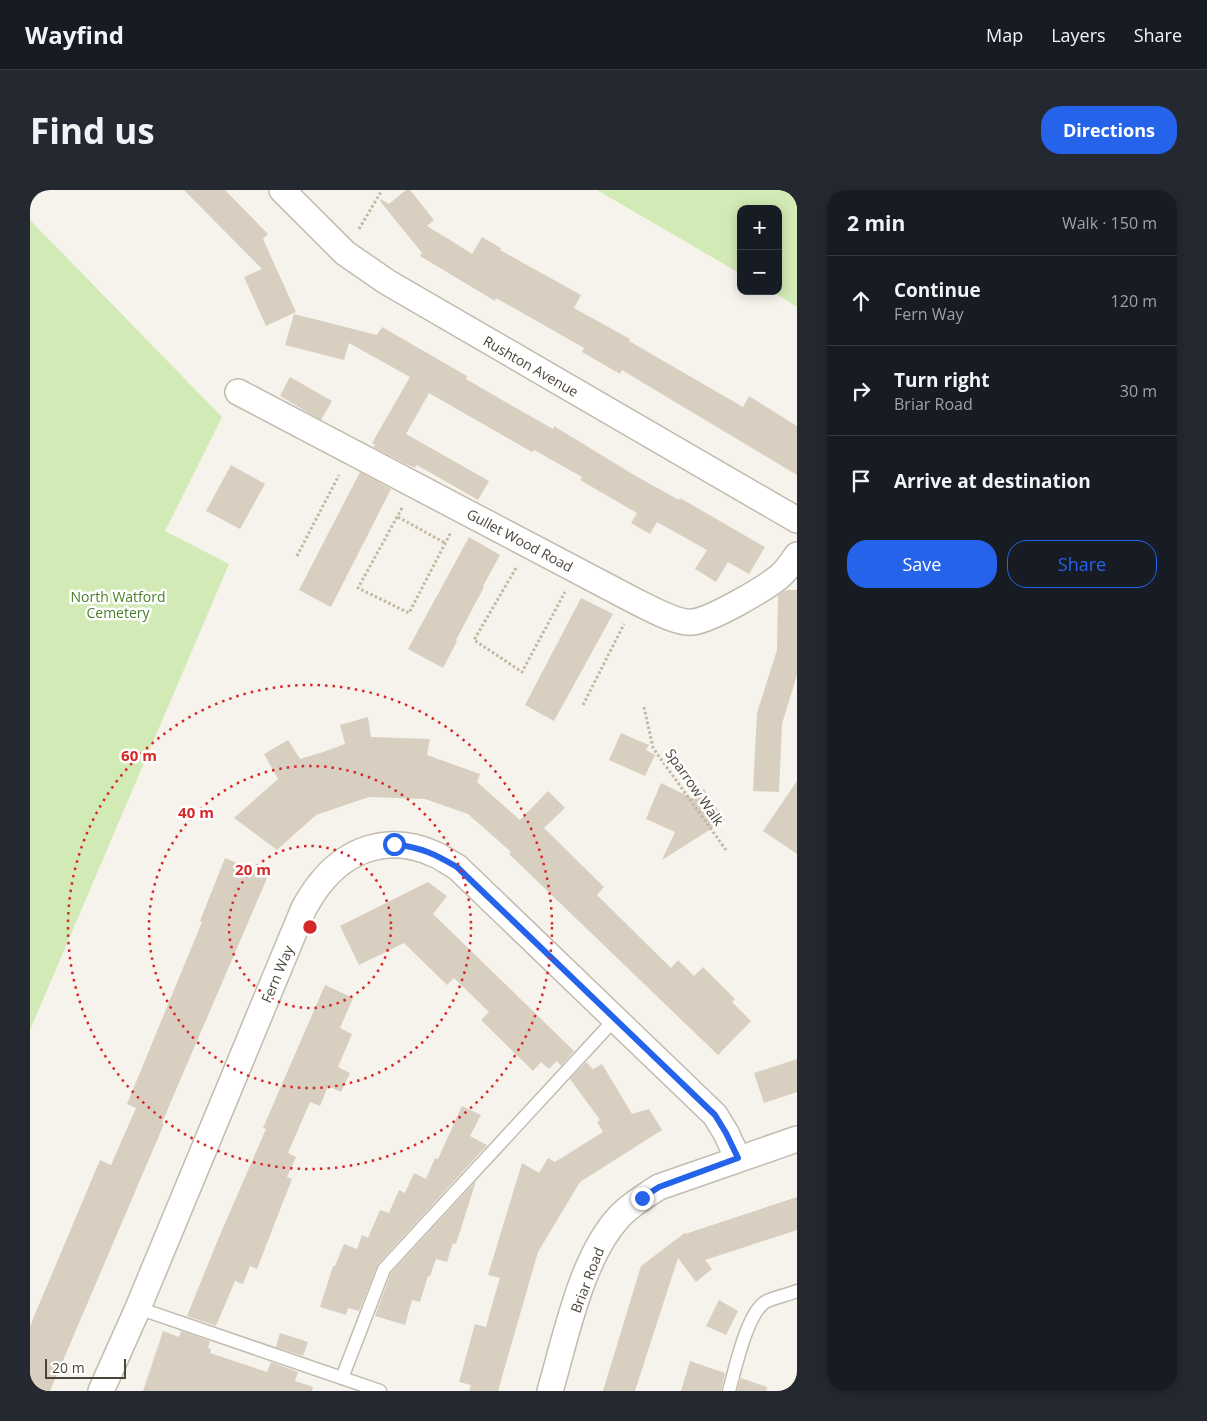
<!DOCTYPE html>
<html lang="en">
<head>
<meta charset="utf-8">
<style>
	:root { --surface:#171b24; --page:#242831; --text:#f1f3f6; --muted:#9ea1a6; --line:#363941; --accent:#2563eb }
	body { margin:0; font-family:"Open Sans",sans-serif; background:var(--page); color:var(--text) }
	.controls { position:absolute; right:15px; top:15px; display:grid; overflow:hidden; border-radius:10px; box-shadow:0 2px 12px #0003 }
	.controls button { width:45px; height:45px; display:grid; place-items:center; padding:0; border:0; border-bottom:1px solid var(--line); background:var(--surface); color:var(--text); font:25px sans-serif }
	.scale { position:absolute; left:15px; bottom:12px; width:81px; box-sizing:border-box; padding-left:5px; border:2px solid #4b4439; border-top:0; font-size:14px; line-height:18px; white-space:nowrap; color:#4b4439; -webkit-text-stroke:4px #fff; paint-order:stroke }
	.stop { position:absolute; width:15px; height:15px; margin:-11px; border:4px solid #2563eb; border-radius:50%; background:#fff }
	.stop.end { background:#2563eb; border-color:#fff; box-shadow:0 1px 5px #0008 }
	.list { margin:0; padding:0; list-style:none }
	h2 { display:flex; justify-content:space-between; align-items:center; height:65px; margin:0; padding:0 20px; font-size:21px }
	h2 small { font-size:16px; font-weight:400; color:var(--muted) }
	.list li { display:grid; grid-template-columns:32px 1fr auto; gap:15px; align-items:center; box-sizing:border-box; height:90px; padding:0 20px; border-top:1px solid var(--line) }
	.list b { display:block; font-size:19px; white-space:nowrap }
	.list p { margin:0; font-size:16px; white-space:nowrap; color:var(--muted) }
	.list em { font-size:16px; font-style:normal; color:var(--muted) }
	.actions { display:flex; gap:10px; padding:15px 20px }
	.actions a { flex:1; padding:11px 0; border:1px solid var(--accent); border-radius:20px; text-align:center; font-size:18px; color:var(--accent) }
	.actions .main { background:var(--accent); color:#fff }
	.icon { flex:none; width:28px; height:28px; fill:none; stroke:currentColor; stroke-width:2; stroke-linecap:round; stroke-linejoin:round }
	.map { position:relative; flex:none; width:767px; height:1201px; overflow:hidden; border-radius:20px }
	header { display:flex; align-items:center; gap:30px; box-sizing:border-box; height:70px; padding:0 25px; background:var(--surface); border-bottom:1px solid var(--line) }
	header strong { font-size:24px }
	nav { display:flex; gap:28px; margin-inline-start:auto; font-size:18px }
	.intro { display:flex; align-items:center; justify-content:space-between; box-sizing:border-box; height:120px; padding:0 30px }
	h1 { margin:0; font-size:35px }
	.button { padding:12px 22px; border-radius:20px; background:var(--accent); color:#fff; font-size:18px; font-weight:700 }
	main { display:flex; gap:30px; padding:0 30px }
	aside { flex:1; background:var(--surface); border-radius:20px; box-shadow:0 2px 12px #0003 }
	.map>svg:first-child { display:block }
</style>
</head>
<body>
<header>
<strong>Wayfind</strong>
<nav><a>Map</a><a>Layers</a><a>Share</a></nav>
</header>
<div class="intro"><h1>Find us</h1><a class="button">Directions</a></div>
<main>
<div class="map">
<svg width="767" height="1201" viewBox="0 0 767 1201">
	<rect width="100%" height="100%" fill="#f6f3ec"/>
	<g fill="#d2eab5">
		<polygon points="567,0 767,0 767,117 741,101 748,101 748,19 711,19 711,84"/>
		<polygon points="0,30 192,227 135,341 199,374 0,840"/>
	</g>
	<g fill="#d8cfc1">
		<polygon points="154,0 195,0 238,44 233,49 266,122 236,136 214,87 232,79"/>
		<polygon points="376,0 380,0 404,30 397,36 425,53 442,64 452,47 471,58 470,60 551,105 544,118 600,149 599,151 713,217 719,206 767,236 767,285 615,194 592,180 590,184 552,162 554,158 466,108 465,111 390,66 392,63 350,11 351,9 359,14"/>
		<polygon points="264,124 347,145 352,137 437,186 436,189 479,214 523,239 524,236 604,285 649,310 650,308 735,357 719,384 698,372 686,392 665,379 677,360 627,332 620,344 601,333 607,323 550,290 552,287 504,260 502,262 399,203 376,244 459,291 448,310 387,275 385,278 374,273 343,257 345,255 342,253 380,187 319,153 314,170 255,155"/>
		<polygon points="260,187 302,211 291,230 250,206"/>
		<polygon points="201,275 235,294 210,339 176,321"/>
		<polygon points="330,282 361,299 301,417 269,400"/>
		<polygon points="439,347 470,365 453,396 454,397 426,450 427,451 413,478 378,459"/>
		<polygon points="756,400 767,400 767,485 752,534 749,602 723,601 727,523 747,460 748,405"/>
		<polygon points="551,408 583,424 524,531 495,515"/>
		<polygon points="338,527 341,547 400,549 397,565 450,584 447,592 490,630 518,601 535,618 514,638 574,697 567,705 641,778 648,770 664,786 673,777 705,809 702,812 721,831 688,865 479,664 481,662 438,624 395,609 339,607 286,625 247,660 204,628 248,589 234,564 258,550 270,569 293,562 315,554 310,535"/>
		<polygon points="591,543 619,555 616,560 625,565 615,586 579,570"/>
		<polygon points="767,591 767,664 733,641"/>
		<polygon points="631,593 662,608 674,599 695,630 632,670 645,642 616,629"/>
		<polygon points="195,668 238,686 142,909 132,933 134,934 20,1201 12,1201 0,1196 0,1136 70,970 81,975 106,918 97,914 172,732 170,731"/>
		<polygon points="398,692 417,706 403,724 544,861 531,876 527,871 519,879 511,872 503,881 451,830 459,822 424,788 417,795 374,753 329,775 310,736"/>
		<polygon points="295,795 323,808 310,838 322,844 308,877 320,883 311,902 298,896 290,916 280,912 258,963 266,967 257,987 262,989 227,1079 220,1076 213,1094 205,1091 186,1136 157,1126 189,1047 236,939 233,938"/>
		<polygon points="767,869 767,902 734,913 724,883"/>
		<polygon points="556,872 563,879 572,874 602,924 619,919 632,940 550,992 508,1062 468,1201 439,1201 441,1195 429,1192 445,1134 456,1137 464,1108 470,1088 458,1085 492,973 509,983 518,968 525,972 573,942 567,932 570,930 540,889"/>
		<polygon points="432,916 451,925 440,946 457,955 348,1074 329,1121 318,1118 316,1125 290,1117 303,1076 305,1076 314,1054 327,1059 332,1045 338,1048 350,1020 359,1023 369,1000 375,1003 384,983 396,989 405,968 408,969"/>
		<polygon points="446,991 426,1054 423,1053 417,1072 406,1069 400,1086 398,1086 390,1112 382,1110 375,1135 345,1126 361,1083"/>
		<polygon points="767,1007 767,1040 675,1070 682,1079 666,1092 648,1068 605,1201 573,1201 611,1076 656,1042 655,1044"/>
		<polygon points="689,1110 708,1121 696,1145 676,1136"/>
		<polygon points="133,1141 149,1147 151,1141 180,1151 178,1158 181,1159 180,1163 237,1182 241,1172 268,1182 265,1191 283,1197 282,1201 113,1201"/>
		<polygon points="250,1143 278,1152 273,1166 246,1157"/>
		<polygon points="660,1171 695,1183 691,1201 651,1201"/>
		<polygon points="711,1188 737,1197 736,1201 707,1201"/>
	</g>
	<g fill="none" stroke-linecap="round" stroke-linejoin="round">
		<defs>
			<g id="lane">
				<polyline points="108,1118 350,1201"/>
				<polyline points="312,1188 354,1079 585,829"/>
				<path d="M699,1201C705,1180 717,1121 737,1111C746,1107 757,1105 767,1101"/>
			</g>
			<g id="street">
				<polyline points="252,0 315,63 357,92 767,330"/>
				<path d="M208,202L605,411C619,418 648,434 662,432C680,431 736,398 750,386C757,380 762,372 767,365"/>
				<path d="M71,1201L108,1118L274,718C279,710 283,702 289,695C317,658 360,644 404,664C412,667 419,673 427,677L685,925L696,943L708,969"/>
				<path d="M520,1201C536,1147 551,1068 589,1027C600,1015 615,1006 629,997L767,949"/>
			</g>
		</defs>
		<use href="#lane" stroke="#c2bbae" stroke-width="15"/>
		<use href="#street" stroke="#c2bbae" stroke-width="28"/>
		<g stroke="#c4b79f" stroke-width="3" stroke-dasharray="2.5 2.5" stroke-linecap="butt">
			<polyline points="329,39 352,0"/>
			<polyline points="372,318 328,398 379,423 421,342"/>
			<polyline points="368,327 415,353"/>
			<polyline points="267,366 309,285"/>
			<polyline points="486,378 444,450 492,482 535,402"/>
			<polyline points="553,515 594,434"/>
			<polyline points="614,517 623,558 696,660"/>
		</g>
		<use href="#lane" stroke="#fff" stroke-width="12"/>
		<use href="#street" stroke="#fff" stroke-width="25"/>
	</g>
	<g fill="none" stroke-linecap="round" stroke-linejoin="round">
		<path stroke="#2563eb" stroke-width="6" d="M364,654C392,658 403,663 427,677L685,925L696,943L708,968L629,997L612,1008"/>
	</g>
	<g fill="none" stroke="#d62828" stroke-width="2.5" stroke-dasharray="2.5 5">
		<circle cx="280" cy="737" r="81"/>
		<circle cx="280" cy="737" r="161"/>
		<circle cx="280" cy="737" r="242"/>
	</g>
	<g text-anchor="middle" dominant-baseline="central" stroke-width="5" stroke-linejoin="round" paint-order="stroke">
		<g font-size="14" fill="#4b4439" stroke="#fff">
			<text transform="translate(501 176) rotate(30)">Rushton Avenue</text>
			<text transform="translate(490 350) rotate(28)">Gullet Wood Road</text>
			<text transform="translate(665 597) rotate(55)">Sparrow Walk</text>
			<text transform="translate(247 784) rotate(-67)">Fern Way</text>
			<text transform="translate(557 1090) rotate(-69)">Briar Road</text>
		</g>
		<g font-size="14" fill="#4a7f2a" stroke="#fff">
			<text x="88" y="406">North Watford<tspan x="88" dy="16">Cemetery</tspan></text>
		</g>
	</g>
	<circle cx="280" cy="737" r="8" fill="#d62828" stroke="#fff" stroke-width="2.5"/>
	<g font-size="15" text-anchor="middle" font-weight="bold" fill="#d62828" stroke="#fff" stroke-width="5" stroke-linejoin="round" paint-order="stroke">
		<text x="109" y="571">60 m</text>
		<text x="166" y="628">40 m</text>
		<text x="223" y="685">20 m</text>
	</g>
</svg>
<div class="controls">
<button>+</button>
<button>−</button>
</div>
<div class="scale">20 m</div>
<div class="stop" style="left:364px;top:654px"></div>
<div class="stop end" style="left:612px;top:1008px"></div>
</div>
<aside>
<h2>2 min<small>Walk · 150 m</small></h2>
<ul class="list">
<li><svg class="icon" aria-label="ahead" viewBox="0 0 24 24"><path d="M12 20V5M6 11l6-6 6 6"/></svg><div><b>Continue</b><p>Fern Way</p></div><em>120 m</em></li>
<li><svg class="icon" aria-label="right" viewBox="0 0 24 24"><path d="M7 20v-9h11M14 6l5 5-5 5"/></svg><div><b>Turn right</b><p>Briar Road</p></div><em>30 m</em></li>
<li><svg class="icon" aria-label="arrive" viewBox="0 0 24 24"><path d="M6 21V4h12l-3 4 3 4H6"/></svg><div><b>Arrive at destination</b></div></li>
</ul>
<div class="actions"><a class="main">Save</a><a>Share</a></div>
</aside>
</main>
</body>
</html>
